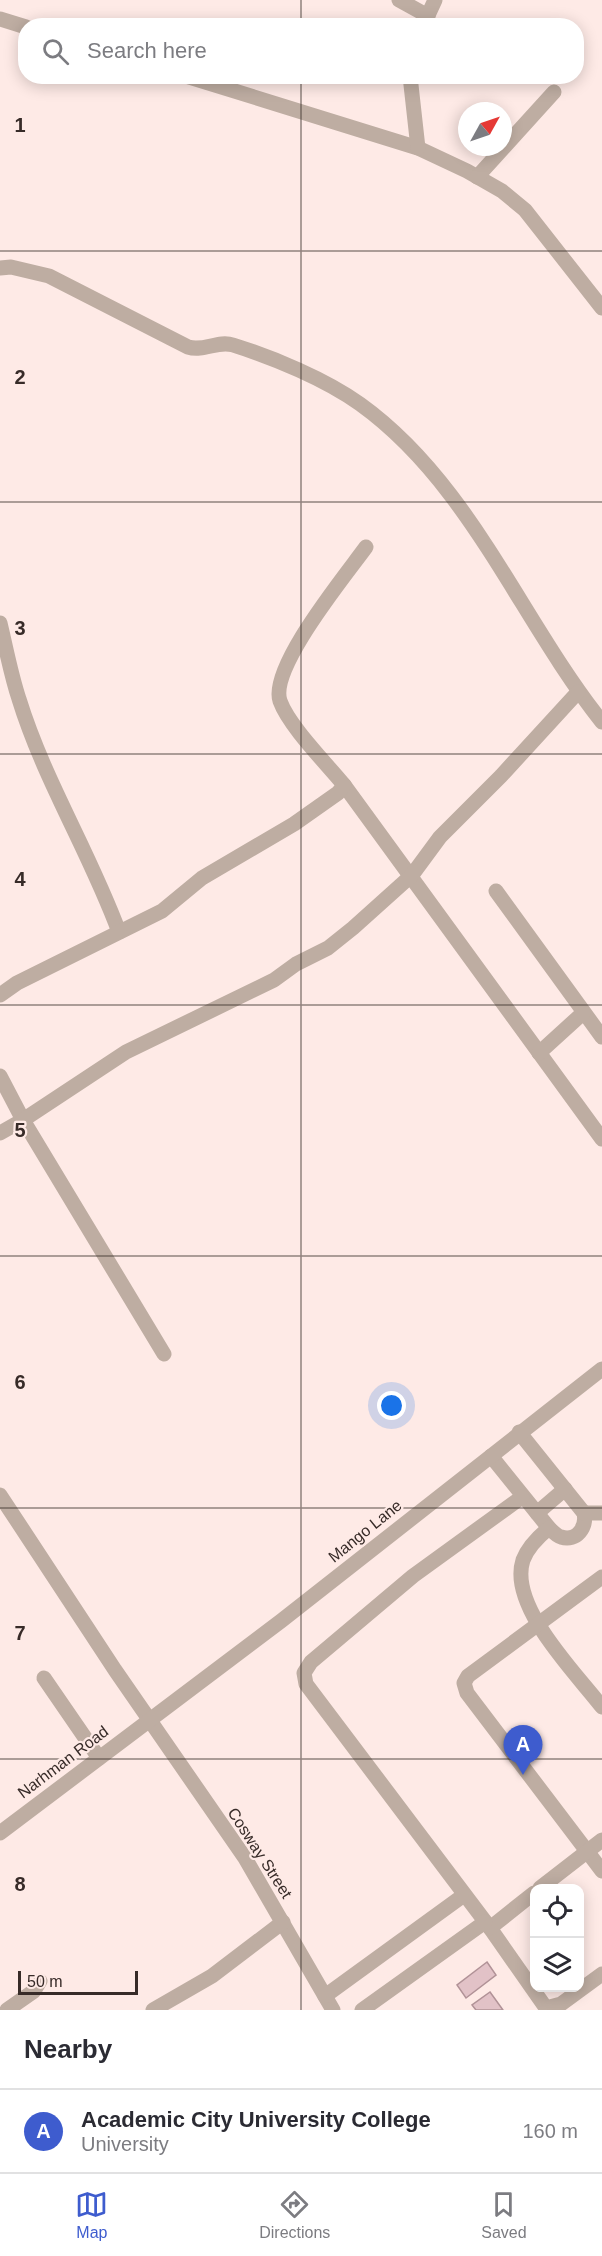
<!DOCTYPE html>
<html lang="en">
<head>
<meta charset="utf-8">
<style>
	:root { --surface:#fff; --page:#f2f2f3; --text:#2b2b33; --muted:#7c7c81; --line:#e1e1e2; --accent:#3e5cce }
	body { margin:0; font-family:Arial,sans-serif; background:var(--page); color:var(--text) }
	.controls { position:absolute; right:18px; bottom:18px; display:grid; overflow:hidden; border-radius:12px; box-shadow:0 3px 15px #0003 }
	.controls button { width:54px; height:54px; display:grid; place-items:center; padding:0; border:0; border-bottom:2px solid var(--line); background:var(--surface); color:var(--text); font:30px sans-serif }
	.compass { position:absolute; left:458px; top:102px; width:54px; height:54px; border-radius:50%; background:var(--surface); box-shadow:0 3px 15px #0003; rotate:50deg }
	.scale { position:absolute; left:18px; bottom:15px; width:120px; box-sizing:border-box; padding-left:6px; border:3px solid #372b28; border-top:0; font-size:16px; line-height:21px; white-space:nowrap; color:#372b28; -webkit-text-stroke:4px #feeae6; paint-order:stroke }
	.you { position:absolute; left:392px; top:1406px; width:21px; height:21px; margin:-15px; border:4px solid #fff; border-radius:50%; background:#1a73e8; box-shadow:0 0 0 9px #1a73e833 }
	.badge { display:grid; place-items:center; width:39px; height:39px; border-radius:50%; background:var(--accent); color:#fff; font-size:20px; font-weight:700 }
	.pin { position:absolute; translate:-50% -50px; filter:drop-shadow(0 2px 3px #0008) }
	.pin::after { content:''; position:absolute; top:32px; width:21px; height:18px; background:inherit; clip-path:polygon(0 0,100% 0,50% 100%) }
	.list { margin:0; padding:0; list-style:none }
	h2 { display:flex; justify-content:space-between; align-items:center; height:78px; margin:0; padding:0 24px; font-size:26px }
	h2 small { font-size:20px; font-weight:400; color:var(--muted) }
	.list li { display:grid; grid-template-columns:39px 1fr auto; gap:18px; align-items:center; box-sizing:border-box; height:84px; padding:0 24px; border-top:2px solid var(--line) }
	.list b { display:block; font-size:22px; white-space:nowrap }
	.list p { margin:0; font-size:20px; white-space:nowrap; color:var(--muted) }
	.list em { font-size:20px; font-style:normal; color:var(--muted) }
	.icon { flex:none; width:33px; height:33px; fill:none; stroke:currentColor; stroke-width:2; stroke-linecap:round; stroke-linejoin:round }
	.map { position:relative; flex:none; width:602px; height:2010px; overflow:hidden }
	.search { position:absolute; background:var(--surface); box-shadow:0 3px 15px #0003; left:18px; right:18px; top:18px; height:66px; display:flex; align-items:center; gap:15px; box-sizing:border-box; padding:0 21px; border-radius:24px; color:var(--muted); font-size:22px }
	.sheet { height:162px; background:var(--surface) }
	nav { display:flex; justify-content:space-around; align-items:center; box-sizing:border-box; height:84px; border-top:2px solid var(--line); background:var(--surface); font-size:16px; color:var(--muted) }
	nav a { display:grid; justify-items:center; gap:3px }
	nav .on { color:var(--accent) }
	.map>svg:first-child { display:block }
</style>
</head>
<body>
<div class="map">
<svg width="602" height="2010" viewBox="0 0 602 2010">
	<rect width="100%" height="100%" fill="#feeae6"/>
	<g fill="#e2c2c7" stroke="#b19297" stroke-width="1.5">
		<polygon points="487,1962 496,1975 466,1998 457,1985"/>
		<polygon points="490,1992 503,2010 476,2010 472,2005"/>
	</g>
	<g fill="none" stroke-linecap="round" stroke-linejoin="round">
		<g stroke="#beada2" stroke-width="15">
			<polyline points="399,0 428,16"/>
			<polyline points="0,19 26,27"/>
			<polyline points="423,26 435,0"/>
			<polyline points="186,76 418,148 467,171 502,191 525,210 602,308"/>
			<polyline points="410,76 418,148"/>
			<polyline points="477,177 554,92"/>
			<path d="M0,268L11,267L49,276L188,347C204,352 218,340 233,345C274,358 325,379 360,404C470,483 520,619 602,722"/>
			<path d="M0,623C6,648 11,675 19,699C44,780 90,853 119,932"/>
			<polyline points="344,785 602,1139"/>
			<polyline points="496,891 602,1037"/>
			<path d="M0,995L17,983L162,911L202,878L294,824L338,793L344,785C326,763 289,726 280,701C269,668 345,576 366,547"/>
			<polyline points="539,1053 583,1013"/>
			<polyline points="0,1076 23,1120 0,1133"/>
			<polyline points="164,1354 23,1120 126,1052 274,980 296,964 328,948 353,928 412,875 440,837 501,776 578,692"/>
			<path d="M491,1456L549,1528C552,1531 557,1536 561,1537C577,1542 587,1527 584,1513L519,1432"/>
			<polyline points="0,1495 115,1670 245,1858 333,2010"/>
			<polyline points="522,1497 413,1576 311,1662 304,1673 306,1684 490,1928 546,2008 561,2004 602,1974"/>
			<polyline points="537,1513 565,1489"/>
			<polyline points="584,1513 602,1513"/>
			<path d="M549,1528C538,1537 528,1547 523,1560C508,1606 576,1673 602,1707"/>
			<polyline points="602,1577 468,1676 464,1683 467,1693 602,1871"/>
			<polyline points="44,1678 99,1758"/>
			<polyline points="0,1833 281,1621 602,1369"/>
			<polyline points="540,1888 602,1840"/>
			<polyline points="490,1928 534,1893"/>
			<polyline points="325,1996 464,1895"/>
			<polyline points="7,2010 34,1991 40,1981"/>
			<polyline points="153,2010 212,1976 283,1922"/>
			<polyline points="362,2010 485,1922"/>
		</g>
	</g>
	<path fill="none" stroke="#372b28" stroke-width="1.5" stroke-opacity="0.55" d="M301,0V26M301,76V2010M0,251H602M0,502H602M0,754H602M0,1005H602M0,1256H602M0,1508H602M0,1759H602"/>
	<g text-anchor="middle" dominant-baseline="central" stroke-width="4.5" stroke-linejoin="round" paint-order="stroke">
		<g font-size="16" fill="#372b28" stroke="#feeae6">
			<text transform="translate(365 1531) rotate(-39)">Mango Lane</text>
			<text transform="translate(63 1762) rotate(-37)">Narhman Road</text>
			<text transform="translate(260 1853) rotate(57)">Cosway Street</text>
		</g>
	</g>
	<g font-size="20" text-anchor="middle" font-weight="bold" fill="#372b28" stroke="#feeae6" stroke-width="4.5" stroke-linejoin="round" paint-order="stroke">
		<text x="20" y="132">1</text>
		<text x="20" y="384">2</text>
		<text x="20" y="635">3</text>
		<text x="20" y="886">4</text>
		<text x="20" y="1137">5</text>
		<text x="20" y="1389">6</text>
		<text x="20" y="1640">7</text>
		<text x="20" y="1891">8</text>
	</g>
</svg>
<div class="controls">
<button><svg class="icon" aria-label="locate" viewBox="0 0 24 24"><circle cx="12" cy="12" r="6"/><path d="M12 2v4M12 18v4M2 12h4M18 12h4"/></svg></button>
<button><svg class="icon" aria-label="layers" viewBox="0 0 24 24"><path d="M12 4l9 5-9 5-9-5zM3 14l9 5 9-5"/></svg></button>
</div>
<svg class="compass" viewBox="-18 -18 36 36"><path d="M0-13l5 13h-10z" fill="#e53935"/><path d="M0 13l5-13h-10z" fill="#7c7c81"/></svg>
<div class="scale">50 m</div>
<div class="you"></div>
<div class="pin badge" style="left:523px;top:1775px">A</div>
<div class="search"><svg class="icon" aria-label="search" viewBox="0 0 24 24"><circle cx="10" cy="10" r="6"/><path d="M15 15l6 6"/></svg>Search here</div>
</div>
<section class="sheet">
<h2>Nearby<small></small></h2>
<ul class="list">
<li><span class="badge">A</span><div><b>Academic City University College</b><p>University</p></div><em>160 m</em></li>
</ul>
</section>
<nav>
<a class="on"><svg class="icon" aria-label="map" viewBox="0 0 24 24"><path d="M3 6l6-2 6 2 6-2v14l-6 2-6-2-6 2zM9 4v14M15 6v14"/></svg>Map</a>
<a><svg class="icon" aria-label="directions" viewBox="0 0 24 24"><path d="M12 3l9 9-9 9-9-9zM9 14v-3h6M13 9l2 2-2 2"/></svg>Directions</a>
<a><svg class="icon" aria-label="saved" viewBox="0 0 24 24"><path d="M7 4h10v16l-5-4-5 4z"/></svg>Saved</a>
</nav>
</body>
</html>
